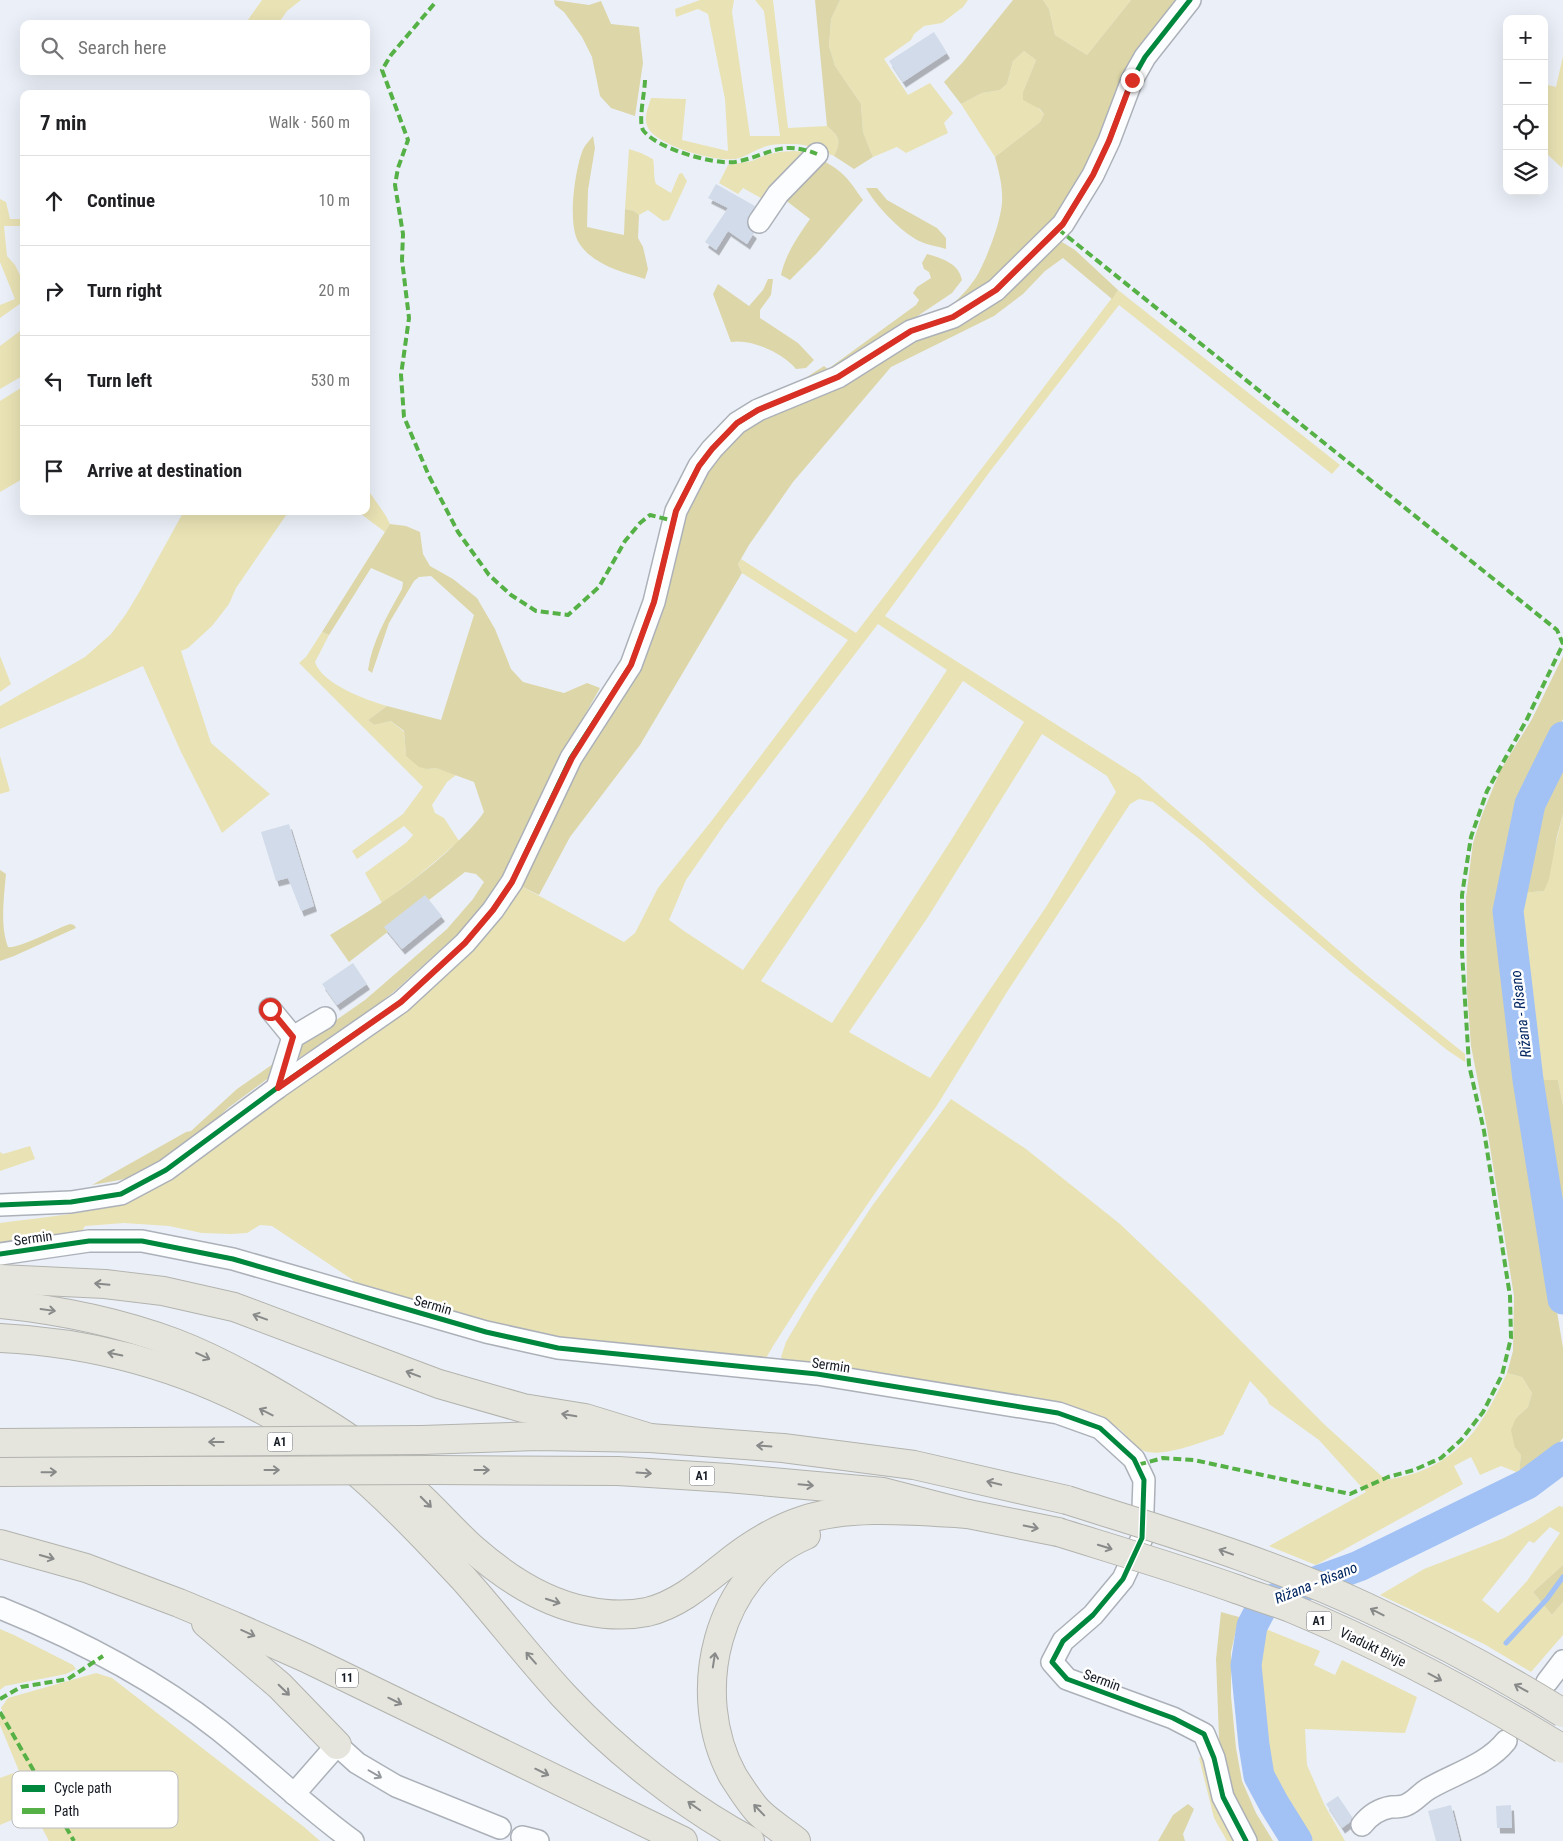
<!DOCTYPE html>
<html lang="en">
<head>
<meta charset="utf-8">
<style>
	:root { --surface:#fff; --page:#f6f6f6; --text:#202124; --muted:#757577; --line:#e0e0e0 }
	body { margin:0; font-family:"Roboto Condensed",sans-serif; background:var(--page); color:var(--text) }
	.controls { position:absolute; right:15px; top:15px; display:grid; overflow:hidden; border-radius:10px; box-shadow:0 5px 20px #0002 }
	.controls button { width:45px; height:45px; display:grid; place-items:center; padding:0; border:0; border-bottom:1px solid var(--line); background:var(--surface); color:var(--text); font:25px sans-serif }
	.stop { position:absolute; width:15px; height:15px; margin:-11px; border:4px solid #d93025; border-radius:50%; background:#fff }
	.stop.end { background:#d93025; border-color:#fff; box-shadow:0 1px 5px #0008 }
	.list { margin:0; padding:0; list-style:none }
	h2 { display:flex; justify-content:space-between; align-items:center; height:65px; margin:0; padding:0 20px; font-size:21px }
	h2 small { font-size:16px; font-weight:400; color:var(--muted) }
	.list li { display:grid; grid-template-columns:32px 1fr auto; gap:15px; align-items:center; box-sizing:border-box; height:90px; padding:0 20px; border-top:1px solid var(--line) }
	.list b { display:block; font-size:19px; white-space:nowrap }
	.list em { font-size:16px; font-style:normal; color:var(--muted) }
	.icon { flex:none; width:28px; height:28px; fill:none; stroke:currentColor; stroke-width:2; stroke-linecap:round; stroke-linejoin:round }
	.map { position:relative; flex:none; width:1563px; height:1841px; overflow:hidden }
	.search { position:absolute; background:var(--surface); box-shadow:0 5px 20px #0002; left:20px; top:20px; width:350px; height:55px; display:flex; align-items:center; gap:12px; box-sizing:border-box; padding:0 18px; border-radius:10px; color:var(--muted); font-size:19px }
	.panel { position:absolute; background:var(--surface); box-shadow:0 5px 20px #0002; left:20px; top:90px; width:350px; height:425px; border-radius:10px }
	.map>svg:first-child { display:block }
</style>
</head>
<body>
<div class="map">
<svg width="1563" height="1841" viewBox="0 0 1563 1841">
	<defs>
		<filter id="shadow"><feDropShadow dx="3" dy="5.5" stdDeviation="0" flood-color="#0004"/></filter>
	</defs>
	<rect width="100%" height="100%" fill="#ebf0f8"/>
	<g fill="#e9e2b4" fill-rule="evenodd">
		<polygon points="262,0 301,0 287,11 278,24 245,24"/>
		<path d="M700,0H734L732,12L750,136H780L764,11L755,0H773L788,128L827,126C839,137 842,140 834,156C820,150 805,143 790,144C783,144 774,144 767,146C756,149 746,157 735,159C715,162 658,146 648,128C643,118 648,108 651,98L686,99L682,140L728,151L725,99L708,14L698,9L676,17L675,9Z"/>
		<polygon points="840,0 968,0 963,7 942,23 924,26 914,34 911,40 884,59 908,95 930,83 953,113 944,123 948,133 906,153 897,147 873,157 863,132 861,104 835,66 829,46 831,19"/>
		<polygon points="1043,0 1131,0 1087,55 1055,35 1049,9"/>
		<polygon points="1024,51 1036,60 1023,92 1044,114 1040,122 995,157 961,104 982,93 1000,90 1007,84 1013,61"/>
		<polygon points="1563,56 1563,163 1562,168 1544,151 1544,84 1556,87"/>
		<path d="M629,149L641,153L653,159C655,169 653,176 656,184L671,193L679,174L682,173L687,181L669,220L663,221L648,210L639,215L634,211L625,209Z"/>
		<polygon points="794,151 806,152 768,202 743,188 738,194 719,183 728,165 752,161 766,155 779,152"/>
		<polygon points="0,199 6,202 10,219 24,219 24,226 4,226 7,256 15,265 24,283 24,301 0,318 0,305 15,299 0,262"/>
		<path d="M1118,290L1340,465L1332,474L1119,305L991,470L885,616L1139,777L1367,975L1465,1054V1062L1447,1050L1350,971L1262,896L1203,842L1153,802L1139,799L1130,804L1007,992L936,1107L891,1170L814,1282L773,1346L765,1360L546,1338L354,1286L353,1280L272,1226L260,1225L247,1233L231,1234L202,1233L169,1226L124,1223L85,1226L81,1233L0,1245V1223C50,1216 104,1214 149,1191L318,1070L521,886L624,942L635,933L658,888L713,819L848,640L742,573L738,564L741,559L856,633ZM878,624L947,670L867,792L743,970L684,931L669,920L686,880L724,825ZM963,681L1024,722L950,842L832,1023L761,981ZM1042,734L1107,776L1116,792L1046,907L930,1078L849,1032L928,917Z"/>
		<polygon points="24,328 24,375 0,389 0,346"/>
		<polygon points="24,386 24,478 0,492 0,401"/>
		<polygon points="366,487 386,516 390,524 385,532 357,511 366,511"/>
		<polygon points="184,511 289,511 236,588 229,604 212,626 188,648 181,651 211,743 270,794 222,833 181,752 143,666 0,729 0,706 85,657 111,634 126,614 141,589"/>
		<path d="M322,632L329,635L315,662C322,684 366,700 387,706L368,720L374,725L391,721L404,732L406,756L427,769L436,768L456,775L447,782L432,805L435,813L444,818L459,841L418,876L382,903L365,873L407,842L413,835L404,826L357,859L352,851L403,814L423,787L299,663L306,657Z"/>
		<polygon points="0,656 11,684 0,692"/>
		<polygon points="0,756 10,791 0,794"/>
		<polygon points="1563,814 1563,1106 1558,1080 1536,1080 1519,959 1521,893 1544,891"/>
		<path d="M951,1099L1026,1149L1120,1224L1203,1303L1326,1426L1386,1480C1396,1478 1406,1476 1416,1473C1467,1454 1485,1419 1507,1373L1522,1377L1532,1393L1528,1407L1516,1418L1515,1448L1521,1455L1519,1473L1501,1466L1480,1475L1471,1457L1454,1466L1463,1484L1316,1565L1269,1546L1366,1492L1319,1440L1269,1404L1267,1399L1250,1381L1223,1435C1204,1441 1164,1458 1144,1451C1132,1446 1126,1432 1115,1426C1091,1411 1066,1404 1039,1398L787,1363L781,1357L786,1342L813,1296L872,1206Z"/>
		<polygon points="30,1146 35,1159 0,1171 0,1152 3,1154"/>
		<path d="M1559,1506L1563,1507V1565L1533,1592L1552,1615L1563,1602V1635L1531,1672L1484,1644L1380,1595L1424,1569L1504,1538L1534,1522ZM1550,1527L1560,1533L1527,1581L1498,1613L1482,1600L1529,1541L1534,1543Z"/>
		<polygon points="1261,1627 1320,1651 1314,1665 1335,1675 1342,1660 1417,1697 1405,1733 1305,1729 1307,1765 1325,1806 1345,1841 1313,1841 1283,1794 1271,1766 1258,1700 1256,1668"/>
		<polygon points="0,1629 14,1635 73,1665 76,1669 66,1674 5,1686 0,1690"/>
		<polygon points="96,1673 112,1678 304,1827 320,1841 49,1841 33,1811 0,1825 0,1778 19,1771 0,1725 0,1717 4,1714 1,1708 8,1698"/>
		<polygon points="1207,1752 1238,1841 1227,1841 1214,1818 1199,1758"/>
	</g>
	<g fill="#ddd6a8">
		<polygon points="554,0 589,5 601,1 611,24 639,27 643,63 635,116 611,108 600,96 592,57 582,37 564,12 555,5"/>
		<path d="M815,0H840L831,19L829,46L835,66L861,104L863,132L873,157L854,169L834,156C842,140 839,137 827,126Z"/>
		<path d="M1013,0H1043L1049,9L1055,35L1087,55L1131,0H1185L1067,208L999,280L952,312L950,306C961,297 971,286 978,274C988,255 1000,224 1002,203C1003,187 999,172 995,157L1040,122L1044,114L1040,109L1023,100V92L1036,60L1024,51L1013,61L1007,84L1000,90L982,93L961,104L944,82L963,62Z"/>
		<path d="M593,136L595,148L588,190L587,227L624,235L625,209L634,211L639,215L638,238L643,247L648,269L645,279C622,272 593,265 579,243C567,225 575,171 582,152C584,146 589,141 593,136Z"/>
		<path d="M818,158C843,171 847,177 863,200L817,253L790,280L781,275C785,255 798,236 810,219L784,199Z"/>
		<path d="M866,188H877L887,200L937,228L946,238V249C937,246 927,245 919,241C900,231 876,206 866,188Z"/>
		<polygon points="1057,239 1075,250 1118,290 1112,299 1063,258 1045,271 1023,294 994,316 891,367 793,482 749,545 738,564 742,573 640,745 570,837 539,895 521,886 677,539 702,476 748,424 842,381"/>
		<path d="M927,254C941,258 959,263 962,280L952,293L831,374L796,384L824,366L828,369L916,305L919,300L913,293L917,287L931,278L929,272L924,269L922,263Z"/>
		<path d="M768,279H773L771,295L760,310V318L798,343L814,360L806,368L796,369C784,354 751,338 731,342L713,294L718,284L749,306L763,290Z"/>
		<path d="M390,524L406,526L420,532L423,554L430,566L453,579L477,598L495,629L511,669L523,682L564,693L587,683L600,688L551,775L501,883L461,931L396,990L364,1016L270,1077L228,1108L202,1133L178,1152L142,1173L120,1180L92,1185L186,1132L191,1131L237,1089L365,1000L447,929L473,899L484,882L476,874L465,872L349,962L330,935C372,910 412,884 448,851C461,838 474,827 484,812L474,782L436,768L427,769L419,767L406,756L404,731L391,721L374,725L368,720L387,706L441,720L474,615L431,576L419,577L414,581L389,623L372,673L368,670C372,641 388,614 402,589L403,582L371,568L329,635L322,632Z"/>
		<polygon points="1563,656 1563,719 1528,791 1510,851 1505,892 1504,970 1539,1202 1563,1348 1563,1438 1548,1456 1519,1473 1521,1455 1515,1448 1511,1430 1516,1418 1528,1407 1532,1393 1522,1377 1507,1373 1513,1351 1514,1296 1487,1128 1471,1046 1467,991 1466,898 1473,843 1482,815 1500,771 1532,719"/>
		<polygon points="1563,754 1563,814 1557,836 1549,879 1544,891 1521,893 1536,822"/>
		<path d="M0,870L6,874C4,897 0,925 8,947C19,949 57,928 70,924L74,925L76,928L14,956L0,961Z"/>
		<polygon points="1536,1080 1558,1080 1563,1106 1563,1233"/>
		<polygon points="1563,1565 1563,1602 1552,1615 1533,1592"/>
		<polygon points="1221,1612 1239,1617 1231,1652 1231,1696 1236,1748 1242,1781 1256,1813 1273,1841 1254,1841 1223,1773 1219,1738 1216,1659"/>
		<polygon points="1188,1804 1194,1809 1183,1834 1185,1841 1158,1841 1173,1815"/>
	</g>
	<g fill="none" stroke-linecap="round" stroke-linejoin="round">
		<polyline stroke="#a2c2f5" stroke-width="5" points="1506,1643 1547,1599 1563,1577"/>
		<g stroke="#a2c2f5" stroke-width="31">
			<polyline points="1563,737 1530,804 1508,911 1528,1080 1563,1299"/>
			<polyline points="1297,1841 1274,1804 1259,1776 1254,1745 1246,1665 1252,1626 1263,1605 1290,1591 1359,1566 1527,1484 1563,1457"/>
		</g>
	</g>
	<g fill="#d2dbea" filter="url(#shadow)">
		<polygon points="934,32 947,53 903,82 889,61"/>
		<polygon points="716,184 755,206 747,221 748,228 754,233 747,244 728,231 716,250 705,242 728,208 708,198"/>
		<polygon points="289,824 314,906 301,911 288,878 276,881 261,832"/>
		<polygon points="425,895 442,916 402,949 384,927"/>
		<polygon points="353,963 367,984 337,1005 322,984"/>
		<polygon points="1338,1796 1352,1817 1350,1822 1342,1828 1326,1804"/>
		<polygon points="1451,1805 1460,1841 1436,1841 1428,1811"/>
		<polygon points="1511,1805 1512,1828 1497,1828 1496,1806"/>
	</g>
	<g fill="none" stroke-linecap="round" stroke-linejoin="round">
		<defs>
			<g id="minor">
				<polyline points="759,222 778,194 817,154"/>
				<polyline points="270,1009 293,1037"/>
				<polyline points="277,1088 293,1037 325,1018"/>
				<polyline points="0,1205 71,1202 121,1194 166,1170 277,1088 401,1002 465,943 493,910 512,882 571,758 631,665 654,602 676,511 699,466 712,449 737,423 758,410 838,377 911,331 953,317 996,290 1063,224 1093,175 1109,141 1132,80 1145,57 1190,0"/>
				<polyline points="0,1254 89,1241 142,1241 233,1259 486,1332 558,1348 817,1374 1058,1413 1100,1428 1134,1459 1144,1480 1142,1538 1123,1579 1093,1615 1063,1641 1052,1662 1067,1679 1173,1718 1204,1734 1214,1758 1223,1797 1246,1841"/>
				<path d="M0,1608C77,1639 153,1678 219,1730C264,1766 306,1807 353,1841"/>
				<polyline points="1547,1682 1563,1661"/>
				<polyline points="294,1794 337,1745 357,1763 396,1786 500,1828"/>
				<path d="M1362,1825C1369,1816 1379,1809 1391,1807C1395,1807 1402,1807 1406,1805C1414,1802 1420,1794 1428,1789C1453,1774 1487,1765 1506,1741"/>
				<polyline points="522,1837 538,1841"/>
			</g>
			<g id="highway">
				<polyline points="0,1279 105,1284 163,1291 234,1307 439,1384 523,1408 585,1418 650,1438"/>
				<path d="M0,1304C60,1310 118,1322 175,1343C217,1359 258,1382 296,1405C321,1420 347,1435 369,1453C385,1465 401,1478 415,1492C435,1510 453,1531 473,1549C505,1577 545,1603 587,1611C606,1615 627,1616 647,1612C681,1604 707,1579 734,1558C754,1543 777,1529 801,1521C849,1504 917,1511 968,1514"/>
				<path d="M0,1338C105,1343 206,1374 296,1429C310,1438 326,1446 339,1457C383,1493 424,1536 463,1578C497,1616 528,1657 563,1695C614,1750 684,1806 750,1841"/>
				<polyline points="422,1440 537,1436 650,1438 783,1448 914,1465 1067,1500"/>
				<polyline points="0,1443 138,1442"/>
				<polyline points="433,1470 618,1471 728,1478 883,1492 968,1514 1058,1532"/>
				<polyline points="0,1472 153,1471"/>
				<polyline points="0,1544 86,1568 179,1603 234,1626 306,1658 683,1841"/>
				<polyline points="206,1623 280,1686 337,1745"/>
				<path d="M796,1841C784,1831 768,1822 757,1810C749,1801 740,1787 733,1776C688,1694 716,1573 806,1535"/>
			</g>
		</defs>
		<use href="#minor" stroke="#acb1b9" stroke-width="24"/>
		<use href="#highway" stroke="#b2b3ae" stroke-width="30"/>
		<use href="#minor" stroke="#fcfdfe" stroke-width="21"/>
		<use href="#highway" stroke="#e5e4dd" stroke-width="28"/>
		<defs>
			<g id="highway-bridge">
				<polyline points="138,1442 422,1440"/>
				<polyline points="153,1471 433,1470"/>
				<path d="M1067,1500C1167,1532 1271,1562 1366,1607C1433,1638 1500,1674 1563,1713"/>
				<path d="M1058,1532C1119,1551 1180,1569 1239,1590C1257,1597 1276,1602 1293,1609C1386,1648 1477,1696 1563,1749"/>
			</g>
		</defs>
		<use href="#highway-bridge" stroke="#b2b3ae" stroke-width="30" stroke-linecap="butt"/>
		<use href="#highway-bridge" stroke="#e5e4dd" stroke-width="28"/>
		<g stroke="#55b145" stroke-width="4" stroke-dasharray="8 4" stroke-linecap="butt">
			<polyline points="434,4 391,55 382,70 408,140 398,168 395,185 403,234 402,260 409,318 401,375 404,417 429,476 458,532 489,575 511,595 536,611 568,615 599,587 625,541 640,523 650,515 674,521"/>
			<path d="M645,80C645,91 638,121 643,130C655,148 714,165 735,162C768,156 780,139 817,154"/>
			<polyline points="1058,229 1557,630 1563,644 1526,721 1487,791 1471,837 1462,895 1462,952 1469,1065 1484,1131 1510,1296 1511,1338 1502,1375 1483,1412 1461,1440 1441,1458 1414,1470 1388,1477 1350,1494 1194,1460 1163,1458 1137,1465"/>
			<polyline points="0,1699 21,1687 68,1679 103,1656"/>
			<polyline points="0,1712 74,1841"/>
		</g>
		<defs>
			<g id="cycleway">
				<polyline points="0,1205 71,1202 121,1194 166,1170 277,1088 401,1002 465,943 493,910 512,882 571,758 631,665 654,602 676,511 699,466 712,449 737,423 758,410 838,377 911,331 953,317 996,290 1063,224 1093,175 1109,141 1132,80 1145,57 1190,0"/>
				<polyline points="0,1254 89,1241 142,1241 233,1259 486,1332 558,1348 817,1374 1058,1413 1100,1428 1134,1459 1144,1480 1142,1538 1123,1579 1093,1615 1063,1641 1052,1662 1067,1679 1173,1718 1204,1734 1214,1758 1223,1797 1246,1841"/>
			</g>
		</defs>
		<use href="#cycleway" stroke="#fff" stroke-width="8"/>
		<use href="#cycleway" stroke="#00873e" stroke-width="5"/>
	</g>
	<defs><path id="oneway-shaft" d="M-6 0H5M1.5-3L5.5 0L1.5 3" fill="none" stroke-width="1.6" stroke-linecap="round" stroke-linejoin="round" transform="scale(1.25)"/></defs>
	<g stroke="#888a8a">
		<use href="#oneway-shaft" transform="translate(102 1284) rotate(-175)"/>
		<use href="#oneway-shaft" transform="translate(48 1310) rotate(8)"/>
		<use href="#oneway-shaft" transform="translate(260 1317) rotate(-160)"/>
		<use href="#oneway-shaft" transform="translate(115 1354) rotate(-168)"/>
		<use href="#oneway-shaft" transform="translate(203 1356) rotate(25)"/>
		<use href="#oneway-shaft" transform="translate(413 1374) rotate(-159)"/>
		<use href="#oneway-shaft" transform="translate(266 1412) rotate(-153)"/>
		<use href="#oneway-shaft" transform="translate(569 1415) rotate(-170)"/>
		<use href="#oneway-shaft" transform="translate(216 1442) rotate(-180)"/>
		<use href="#oneway-shaft" transform="translate(764 1446) rotate(-176)"/>
		<use href="#oneway-shaft" transform="translate(272 1470)"/>
		<use href="#oneway-shaft" transform="translate(482 1470)"/>
		<use href="#oneway-shaft" transform="translate(49 1472) rotate(-1)"/>
		<use href="#oneway-shaft" transform="translate(644 1473) rotate(4)"/>
		<use href="#oneway-shaft" transform="translate(994 1483) rotate(-167)"/>
		<use href="#oneway-shaft" transform="translate(806 1485) rotate(5)"/>
		<use href="#oneway-shaft" transform="translate(426 1502) rotate(45)"/>
		<use href="#oneway-shaft" transform="translate(1031 1527) rotate(11)"/>
		<use href="#oneway-shaft" transform="translate(1105 1547) rotate(17)"/>
		<use href="#oneway-shaft" transform="translate(1226 1552) rotate(-160)"/>
		<use href="#oneway-shaft" transform="translate(47 1557) rotate(16)"/>
		<use href="#oneway-shaft" transform="translate(553 1601) rotate(18)"/>
		<use href="#oneway-shaft" transform="translate(1377 1612) rotate(-153)"/>
		<use href="#oneway-shaft" transform="translate(248 1633) rotate(24)"/>
		<use href="#oneway-shaft" transform="translate(531 1658) rotate(-131)"/>
		<use href="#oneway-shaft" transform="translate(714 1660) rotate(-81)"/>
		<use href="#oneway-shaft" transform="translate(1435 1677) rotate(28)"/>
		<use href="#oneway-shaft" transform="translate(1521 1688) rotate(-151)"/>
		<use href="#oneway-shaft" transform="translate(284 1690) rotate(44)"/>
		<use href="#oneway-shaft" transform="translate(395 1701) rotate(26)"/>
		<use href="#oneway-shaft" transform="translate(542 1772) rotate(26)"/>
		<use href="#oneway-shaft" transform="translate(694 1806) rotate(-145)"/>
		<use href="#oneway-shaft" transform="translate(759 1810) rotate(-134)"/>
	</g>
	<use stroke="#94979c" href="#oneway-shaft" transform="translate(375 1774) rotate(30)"/>
	<g fill="none" stroke-linecap="round" stroke-linejoin="round">
		<polyline stroke="#d93025" stroke-width="6" points="270,1009 293,1037 278,1088 401,1002 465,943 493,910 512,882 572,758 631,665 654,602 676,511 699,466 712,449 737,423 758,410 838,377 911,331 953,317 996,290 1063,224 1093,175 1109,141 1132,80"/>
	</g>
	<g text-anchor="middle" dominant-baseline="central" stroke-width="5" stroke-linejoin="round" paint-order="stroke">
		<g fill="#fff" stroke="#5c5f66" stroke-width="1">
			<rect x="267.5" y="1432.5" width="25" height="19" rx="4"/>
			<rect x="689.5" y="1466.5" width="25" height="19" rx="4"/>
			<rect x="1306.5" y="1611.5" width="25" height="19" rx="4"/>
			<rect x="336" y="1668.5" width="22" height="19" rx="4"/>
		</g>
		<g font-size="12" font-weight="bold" fill="#161b24">
			<text x="280" y="1442">A1</text>
			<text x="702" y="1476">A1</text>
			<text x="1319" y="1621">A1</text>
			<text x="347" y="1678">11</text>
		</g>
		<g font-size="14" fill="#161b24" stroke="#fff">
			<text transform="translate(33 1238) rotate(-8)">Sermin</text>
			<text transform="translate(433 1305) rotate(16)">Sermin</text>
			<text transform="translate(831 1365) rotate(8)">Sermin</text>
			<text transform="translate(1373 1647) rotate(26)">Viadukt Bivje</text>
			<text transform="translate(1102 1680) rotate(20)">Sermin</text>
		</g>
		<g font-size="15" font-style="italic" fill="#002661" stroke="#fff">
			<text transform="translate(1521 1014) rotate(-97)">Rižana - Risano</text>
			<text transform="translate(1316 1583) rotate(-22)">Rižana - Risano</text>
		</g>
	</g>
	<rect x="12" y="1771" width="166" height="57" rx="8" fill="#fff" stroke="#b9bbbd" stroke-width="1"/>
	<rect x="22" y="1785" width="23" height="7" fill="#00873e"/>
	<rect x="22" y="1808" width="23" height="6" fill="#55b145"/>
	<g font-size="14" fill="#161b24">
		<text x="54" y="1793">Cycle path</text>
		<text x="54" y="1816">Path</text>
	</g>
</svg>
<div class="controls">
<button>+</button>
<button>−</button>
<button><svg class="icon" aria-label="locate" viewBox="0 0 24 24"><circle cx="12" cy="12" r="6"/><path d="M12 2v4M12 18v4M2 12h4M18 12h4"/></svg></button>
<button><svg class="icon" aria-label="layers" viewBox="0 0 24 24"><path d="M12 4l9 5-9 5-9-5zM3 14l9 5 9-5"/></svg></button>
</div>
<div class="stop" style="left:270px;top:1009px"></div>
<div class="stop end" style="left:1132px;top:80px"></div>
<div class="search"><svg class="icon" aria-label="search" viewBox="0 0 24 24"><circle cx="10" cy="10" r="6"/><path d="M15 15l6 6"/></svg>Search here</div>
<section class="panel">
<h2>7 min<small>Walk · 560 m</small></h2>
<ul class="list">
<li><svg class="icon" aria-label="ahead" viewBox="0 0 24 24"><path d="M12 20V5M6 11l6-6 6 6"/></svg><div><b>Continue</b></div><em>10 m</em></li>
<li><svg class="icon" aria-label="right" viewBox="0 0 24 24"><path d="M7 20v-9h11M14 6l5 5-5 5"/></svg><div><b>Turn right</b></div><em>20 m</em></li>
<li><svg class="icon" aria-label="left" viewBox="0 0 24 24"><path d="M17 20v-9H6M10 6l-5 5 5 5"/></svg><div><b>Turn left</b></div><em>530 m</em></li>
<li><svg class="icon" aria-label="arrive" viewBox="0 0 24 24"><path d="M6 21V4h12l-3 4 3 4H6"/></svg><div><b>Arrive at destination</b></div></li>
</ul>
</section>
</div>
</body>
</html>
